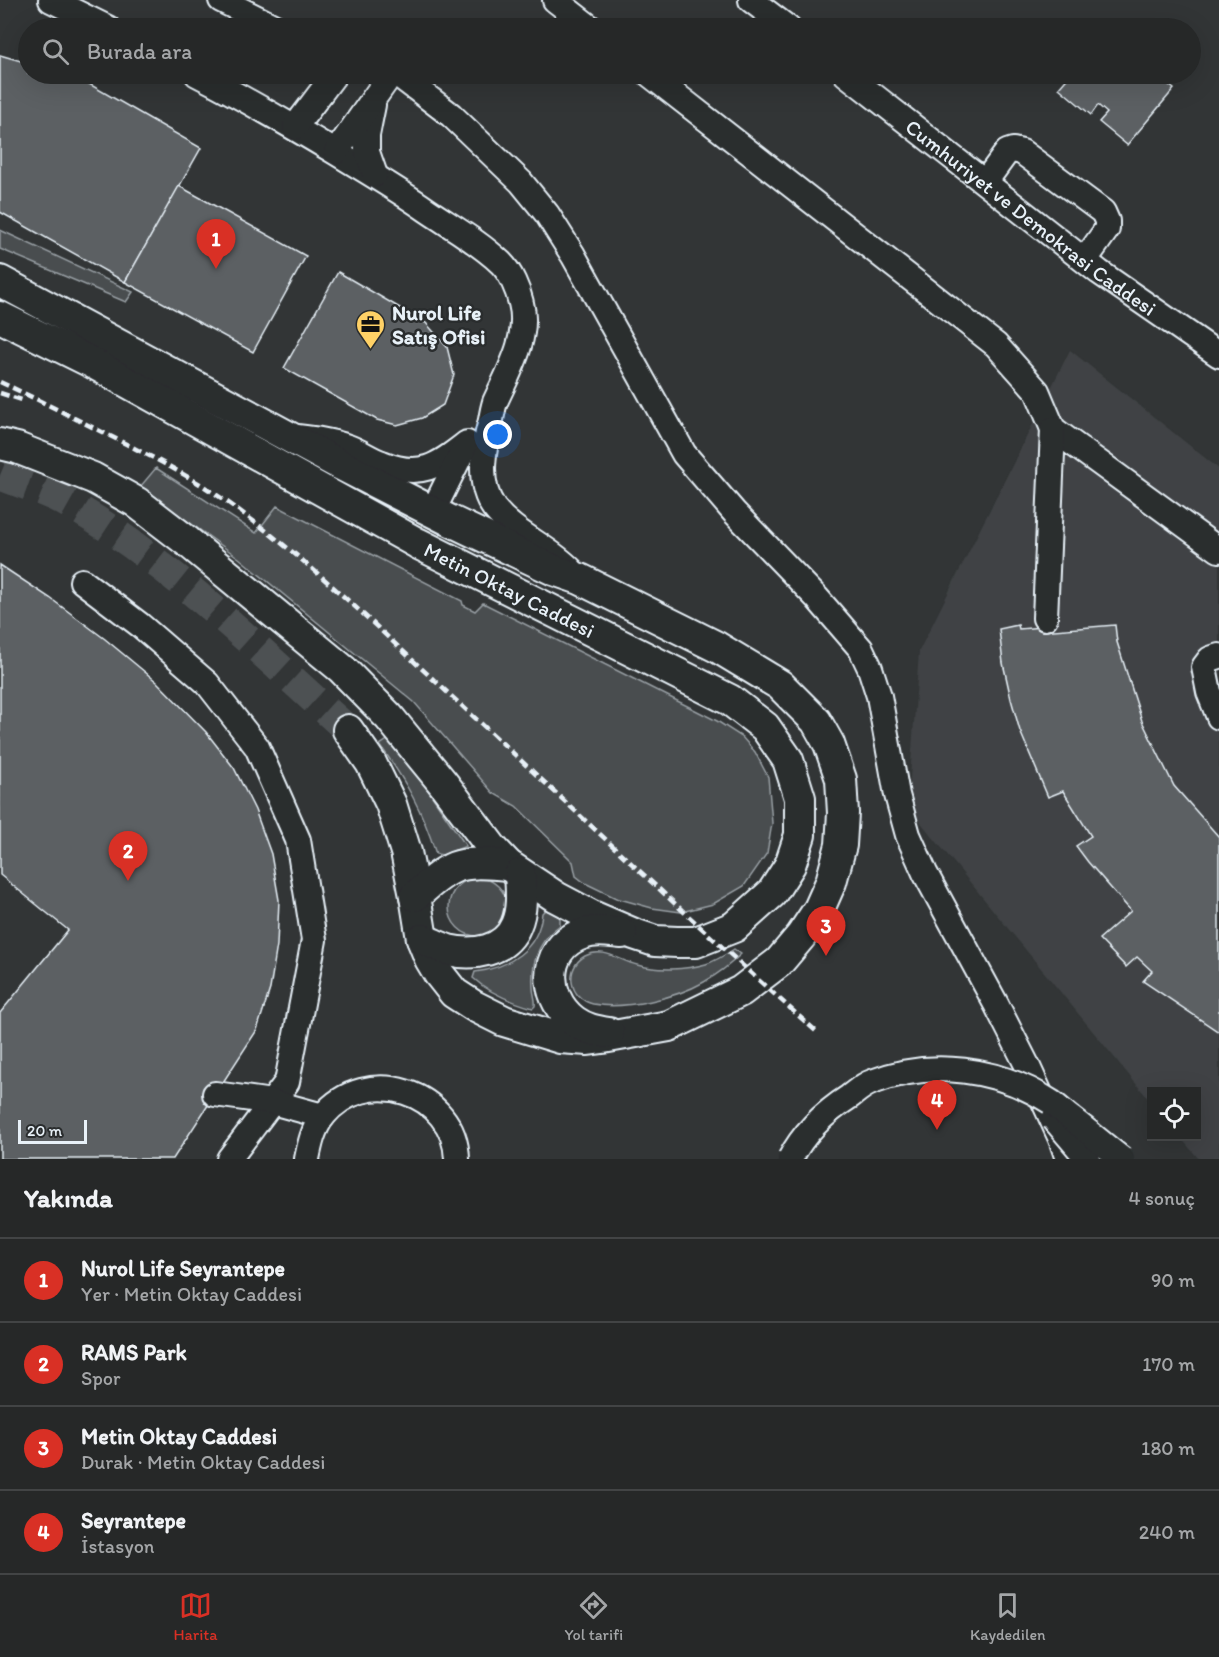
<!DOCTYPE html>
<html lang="tr">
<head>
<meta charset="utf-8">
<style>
	:root { --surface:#262828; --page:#323434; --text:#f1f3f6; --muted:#a4a6a8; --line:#424445; --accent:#d93025 }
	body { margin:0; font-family:Itim,sans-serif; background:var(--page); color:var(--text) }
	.controls { position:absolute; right:18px; bottom:18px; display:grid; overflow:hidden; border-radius:0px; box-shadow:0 6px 24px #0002 }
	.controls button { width:54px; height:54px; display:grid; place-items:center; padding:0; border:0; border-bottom:2px solid var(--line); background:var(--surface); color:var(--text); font:30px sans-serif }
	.scale { position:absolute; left:18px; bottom:15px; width:69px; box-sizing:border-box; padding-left:6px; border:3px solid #e8f1f8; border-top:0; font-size:16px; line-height:21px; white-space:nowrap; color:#e8f1f8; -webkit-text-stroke:4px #2a2d2e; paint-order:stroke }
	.you { position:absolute; left:498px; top:435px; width:21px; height:21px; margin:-15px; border:4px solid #fff; border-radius:50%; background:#1a73e8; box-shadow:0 0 0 9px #1a73e833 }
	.badge { display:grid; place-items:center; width:39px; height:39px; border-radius:50%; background:var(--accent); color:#fff; font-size:20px; font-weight:700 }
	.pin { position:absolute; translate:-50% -50px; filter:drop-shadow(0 2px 3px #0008) }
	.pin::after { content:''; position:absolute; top:32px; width:21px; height:18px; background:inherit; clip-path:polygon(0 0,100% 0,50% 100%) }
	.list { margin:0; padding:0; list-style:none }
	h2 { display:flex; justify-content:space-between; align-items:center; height:78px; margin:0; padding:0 24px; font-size:26px }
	h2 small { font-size:20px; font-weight:400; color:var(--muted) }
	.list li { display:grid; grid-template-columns:39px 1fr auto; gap:18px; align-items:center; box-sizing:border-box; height:84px; padding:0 24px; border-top:2px solid var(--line) }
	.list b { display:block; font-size:22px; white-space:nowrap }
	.list p { margin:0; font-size:20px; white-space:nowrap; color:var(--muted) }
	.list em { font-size:20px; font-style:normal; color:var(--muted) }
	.icon { flex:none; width:33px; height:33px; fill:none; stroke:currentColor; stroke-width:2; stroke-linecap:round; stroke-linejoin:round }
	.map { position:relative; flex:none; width:1219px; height:1159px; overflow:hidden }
	.search { position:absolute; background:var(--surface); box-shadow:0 6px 24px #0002; left:18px; right:18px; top:18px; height:66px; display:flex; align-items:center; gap:15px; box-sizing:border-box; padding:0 21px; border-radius:33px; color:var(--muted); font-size:22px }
	.sheet { height:414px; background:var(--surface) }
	nav { display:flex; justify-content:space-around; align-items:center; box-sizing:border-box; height:84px; border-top:2px solid var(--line); background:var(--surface); font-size:16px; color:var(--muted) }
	nav a { display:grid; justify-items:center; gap:3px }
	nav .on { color:var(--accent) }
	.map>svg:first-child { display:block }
</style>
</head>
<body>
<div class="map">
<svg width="1219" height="1159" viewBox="0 0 1219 1159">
	<rect width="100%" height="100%" fill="#323536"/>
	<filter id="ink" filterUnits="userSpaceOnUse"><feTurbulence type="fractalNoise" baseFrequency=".0167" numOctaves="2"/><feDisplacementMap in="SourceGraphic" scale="12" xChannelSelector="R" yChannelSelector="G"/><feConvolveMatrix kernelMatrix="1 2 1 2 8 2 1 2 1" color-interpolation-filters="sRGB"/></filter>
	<g filter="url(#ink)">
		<polygon fill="#3f4244" points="1070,350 1219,469 1219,1159 1199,1159 1180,1137 1196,1136 1196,1092 1152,1092 1151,1102 908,807 919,651"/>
		<g fill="#494d4f" stroke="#989fa4" stroke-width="1.5">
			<polygon points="0,230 133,292 126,302 0,249"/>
			<polygon points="156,468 256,533 277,506 462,601 463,605 475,611 483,603 717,721 742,737 755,752 768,777 772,823 767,853 744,886 713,904 681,912 652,908 616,898 585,883 576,876 573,862 516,806 493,793 414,702 239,558 140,487"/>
			<path d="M389,739L420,776L421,780L466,846L443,855L436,854C422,809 406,782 380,745Z"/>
			<circle cx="478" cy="907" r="29"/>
			<path d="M545,910H549L560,917V925C539,940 531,962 533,987C533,994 536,999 535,1006L533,1008C512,1002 489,993 473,978L475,972C509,968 539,949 542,913Z"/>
			<path d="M734,949L741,954C730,965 718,974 704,982C676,998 625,1010 593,1004C569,999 564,968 585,956C603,946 620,961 637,965C658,971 685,970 706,964C716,961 725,955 734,949Z"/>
		</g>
		<g fill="#5c6063" stroke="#e8f1f8" stroke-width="1.5">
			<polygon points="0,55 28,63 28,74 64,74 77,77 201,148 125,282 0,212"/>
			<polygon points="1071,74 1140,74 1145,78 1148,74 1155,74 1174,89 1127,145 1099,122 1107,113 1098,105 1091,115 1059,88"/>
			<polygon points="179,186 306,256 253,352 125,282"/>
			<polygon points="338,272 426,323 447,347 454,375 443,405 422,418 397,425 377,420 284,368"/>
			<polygon points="0,565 50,598 105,639 157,682 206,732 234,768 255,810 271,854 279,900 277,945 270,989 257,1030 173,1159 0,1159 0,1013 68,930 0,875"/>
			<polygon points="1018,625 1019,629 1042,627 1042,631 1115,625 1117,642 1142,721 1174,786 1219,837 1219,1032 1143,981 1152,971 1137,957 1126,967 1099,939 1131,911 1088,862 1076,846 1091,836 1063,791 1048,797 1020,731 1011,699 1003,663 999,629"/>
		</g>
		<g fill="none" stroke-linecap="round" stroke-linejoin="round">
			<path stroke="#4d5153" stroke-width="30" stroke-dasharray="30 15" stroke-linecap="butt" d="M0,475C21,484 44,490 64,501C168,559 259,651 348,730"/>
			<defs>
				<g id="minor">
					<polyline points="51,0 108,28"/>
					<polyline points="221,0 277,28"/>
					<polyline points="555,0 591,28"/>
					<polyline points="751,0 788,28"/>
					<path d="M197,74C244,98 290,125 335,152C366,171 397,189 427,210C452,227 479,242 501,263C511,273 518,290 521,303C530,337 508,373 495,402C493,408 492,414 491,420C484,447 476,483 494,508C515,535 548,546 571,570"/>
					<polyline points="397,74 451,115 521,182 547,214 573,255 684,454 734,512 817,598 861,649 870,668 879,696 897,795 908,835 925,873 996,1004 1028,1067 1061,1139 1068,1159"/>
					<polyline points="649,74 996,345 1037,391 1053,429 1219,550"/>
					<path id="s1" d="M846,74L1099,272L1219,355"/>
					<polyline points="373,105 367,135 367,152 375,175"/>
					<polyline points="295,127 335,74"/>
					<polyline points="336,152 391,74"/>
					<polyline points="985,182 1007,152 1013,150 1022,152 1103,212 1107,221 1107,229 1085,260"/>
					<path d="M297,437C315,439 332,441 348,447C360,451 370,459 382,463C420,479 438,466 467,443"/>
					<polyline points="433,511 464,448"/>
					<polyline points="82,581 140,625 207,683 257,747 298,840 314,940 287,1082 229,1159"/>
					<polyline points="1045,618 1053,429"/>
					<polyline points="1219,656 1210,659 1204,667 1209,692 1219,717"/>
					<polyline points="215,1094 272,1102 323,1116"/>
					<path d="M307,1159C310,1144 313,1129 323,1116C366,1063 455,1091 457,1159"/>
				</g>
				<g id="major">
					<polyline points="0,281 341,465 449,520 554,570 580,579 717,647 780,685 816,721 829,744 841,779 843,813 841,845 831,882 819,909 801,936 779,962 741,991 669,1026 603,1038 588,1040 560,1038 504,1021 474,1006 454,993 439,974 430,959 422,939 415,896 406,852 391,804 371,763 348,730"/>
					<path id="s2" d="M0,317L91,362L417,543L730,700L765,727L788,760L800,798V835L790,865L772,893L734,927L696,942H677L655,941L634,934L592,916L556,897L508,865L493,849L443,783L389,717L342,669L188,542L136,502L93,478L17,448L0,444"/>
					<path d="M415,896C427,886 440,873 455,867C471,861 491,864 508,865"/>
					<path d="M422,939C430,942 439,947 448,950C473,956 505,952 516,925C523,909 521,890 520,874"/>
					<path d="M609,1033C596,1031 585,1029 574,1021C540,995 543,941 590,932C600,930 611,932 622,933"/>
				</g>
			</defs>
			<use href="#minor" stroke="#e8f1f8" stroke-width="28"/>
			<use href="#major" stroke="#e8f1f8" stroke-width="34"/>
			<use href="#minor" stroke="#2a2d2e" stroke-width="24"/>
			<use href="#major" stroke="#2a2d2e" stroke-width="30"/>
			<g stroke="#e8f1f8" stroke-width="4.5" stroke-dasharray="9 4.5" stroke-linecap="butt">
				<path d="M0,382C35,398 70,416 104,433C140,451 177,469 211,491C297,548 372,623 448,693C571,806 692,922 817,1032"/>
				<polyline points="0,393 25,401"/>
			</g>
			<defs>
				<g id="minor-bridge">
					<polyline points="1054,1119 1088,1159"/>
					<path d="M790,1159C804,1132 824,1113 849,1097C856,1092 863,1085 872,1082C931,1059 998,1068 1051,1102C1058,1107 1065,1114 1072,1119C1089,1132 1105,1146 1122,1159"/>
				</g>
			</defs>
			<use href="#minor-bridge" stroke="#e8f1f8" stroke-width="28" stroke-linecap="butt"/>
			<use href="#minor-bridge" stroke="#2a2d2e" stroke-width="24"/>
		</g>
	</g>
	<defs>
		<symbol id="office-pin" viewBox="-11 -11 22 30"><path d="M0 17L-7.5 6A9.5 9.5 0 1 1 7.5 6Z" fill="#ffd166" stroke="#2a2d2e"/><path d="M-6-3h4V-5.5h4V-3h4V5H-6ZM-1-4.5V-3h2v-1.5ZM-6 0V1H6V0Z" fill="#111"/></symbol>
	</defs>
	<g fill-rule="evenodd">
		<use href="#office-pin" x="354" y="308" width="33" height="45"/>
	</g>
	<g text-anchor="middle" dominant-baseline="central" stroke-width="5" stroke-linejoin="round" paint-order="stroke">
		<g font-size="21" fill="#e8f1f8" stroke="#2a2d2e">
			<text stroke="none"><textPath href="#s1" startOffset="234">Cumhuriyet ve Demokrasi Caddesi</textPath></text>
			<text stroke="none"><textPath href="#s2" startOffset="578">Metin Oktay Caddesi</textPath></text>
		</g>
		<g font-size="21" font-weight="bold" fill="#e8f1f8" stroke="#2a2d2e" text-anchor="start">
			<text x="392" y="312">Nurol Life<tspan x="392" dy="24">Satış Ofisi</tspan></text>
		</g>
	</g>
</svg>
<div class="controls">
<button><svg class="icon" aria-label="locate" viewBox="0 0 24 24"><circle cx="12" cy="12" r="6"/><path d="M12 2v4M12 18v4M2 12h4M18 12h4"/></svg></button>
</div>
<div class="scale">20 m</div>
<div class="you"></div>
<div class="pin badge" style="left:216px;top:269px">1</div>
<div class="pin badge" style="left:128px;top:881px">2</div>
<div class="pin badge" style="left:826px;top:956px">3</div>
<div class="pin badge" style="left:937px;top:1130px">4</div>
<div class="search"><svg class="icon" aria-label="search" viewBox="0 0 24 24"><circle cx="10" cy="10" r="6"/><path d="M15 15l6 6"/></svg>Burada ara</div>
</div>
<section class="sheet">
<h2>Yakında<small>4 sonuç</small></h2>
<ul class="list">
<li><span class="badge">1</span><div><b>Nurol Life Seyrantepe</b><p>Yer · Metin Oktay Caddesi</p></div><em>90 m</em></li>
<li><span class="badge">2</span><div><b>RAMS Park</b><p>Spor</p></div><em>170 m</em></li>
<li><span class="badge">3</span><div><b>Metin Oktay Caddesi</b><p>Durak · Metin Oktay Caddesi</p></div><em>180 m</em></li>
<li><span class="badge">4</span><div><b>Seyrantepe</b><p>İstasyon</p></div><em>240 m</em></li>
</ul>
</section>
<nav>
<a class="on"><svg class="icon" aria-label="map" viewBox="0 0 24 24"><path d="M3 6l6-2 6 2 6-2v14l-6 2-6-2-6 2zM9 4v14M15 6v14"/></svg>Harita</a>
<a><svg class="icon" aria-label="directions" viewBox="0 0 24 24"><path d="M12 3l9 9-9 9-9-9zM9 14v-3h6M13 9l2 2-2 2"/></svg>Yol tarifi</a>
<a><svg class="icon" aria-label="saved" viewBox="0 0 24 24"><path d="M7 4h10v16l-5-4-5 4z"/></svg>Kaydedilen</a>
</nav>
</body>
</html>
